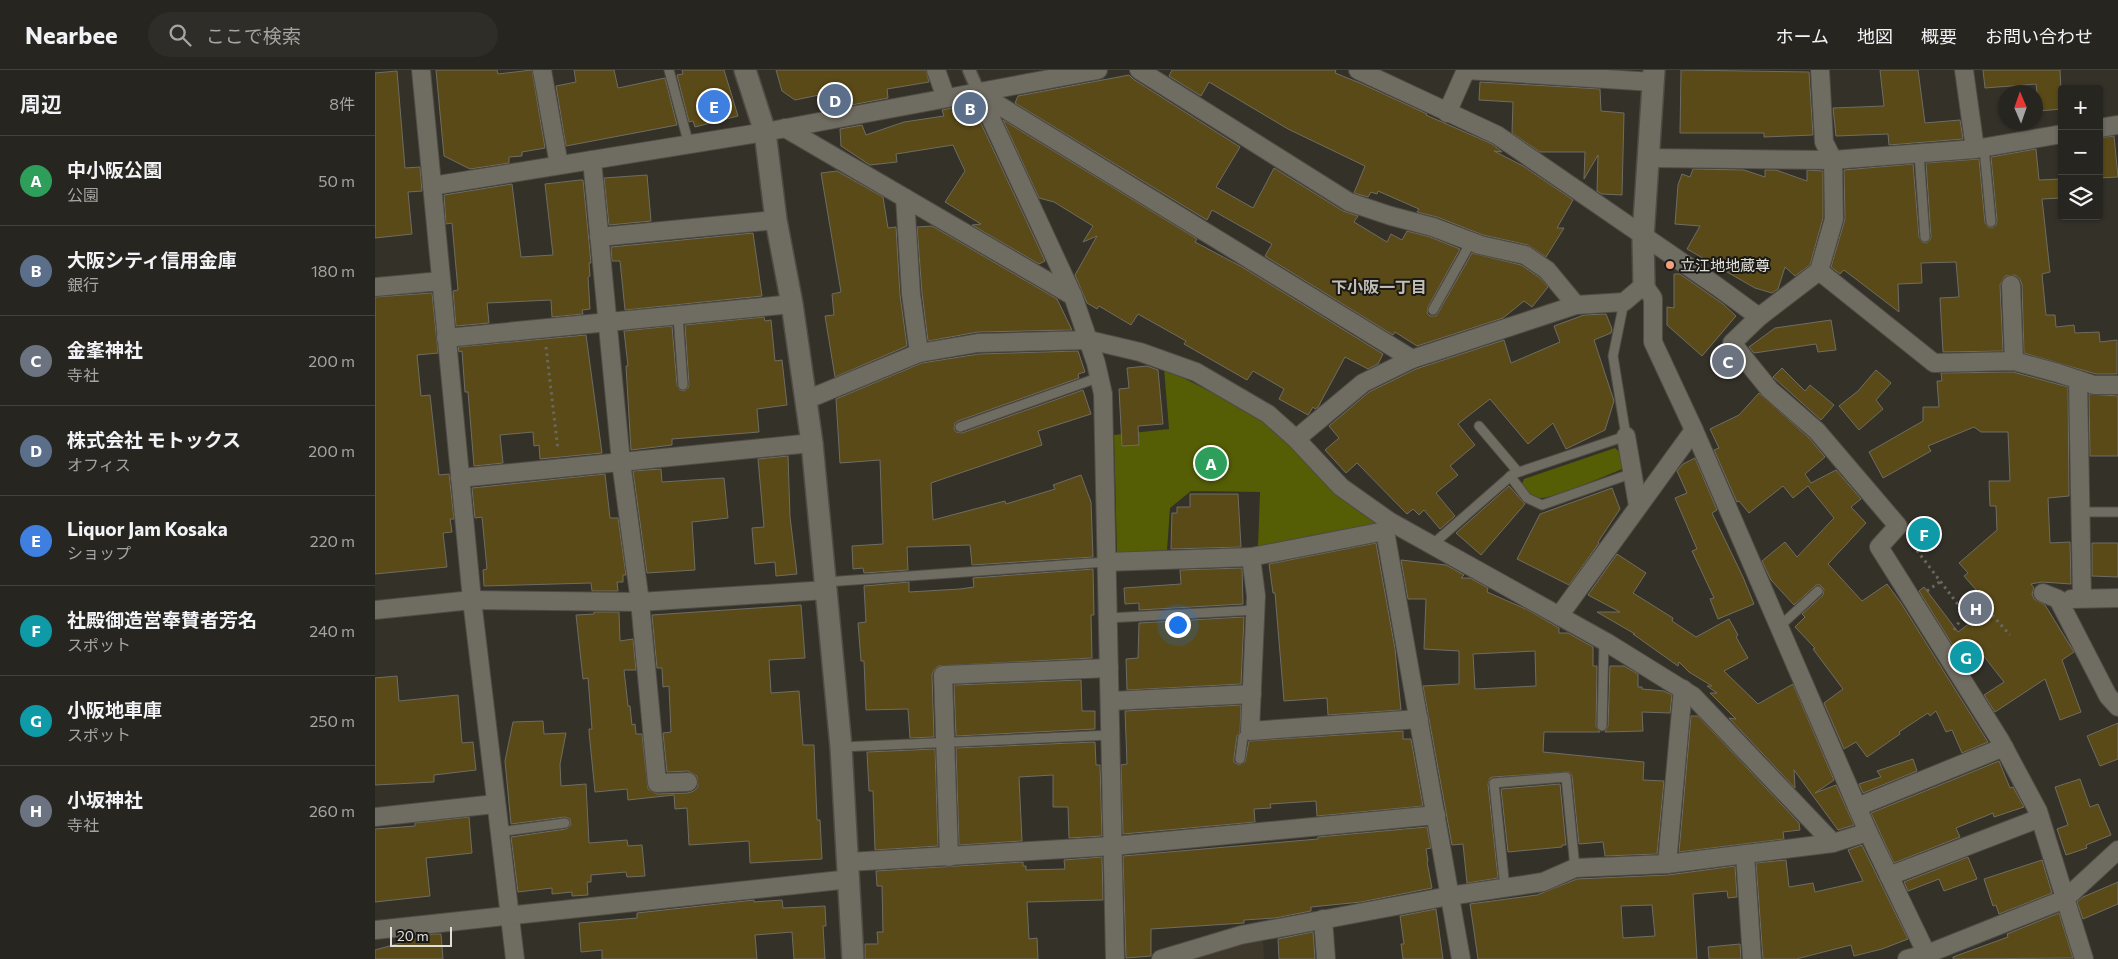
<!DOCTYPE html>
<html lang="ja">
<head>
<meta charset="utf-8">
<style>
	:root { --surface:#27251f; --page:#2f2d28; --text:#f1f3f6; --muted:#a4a5a4; --line:#43423d; --accent:#8c9099 }
	body { margin:0; font-family:Commissioner,"Noto Sans JP",sans-serif; background:var(--page); color:var(--text) }
	.controls { position:absolute; right:15px; top:15px; display:grid; overflow:hidden; border-radius:5px; box-shadow:0 1px 4px #0004 }
	.controls button { width:45px; height:45px; display:grid; place-items:center; padding:0; border:0; border-bottom:1px solid var(--line); background:var(--surface); color:var(--text); font:25px sans-serif }
	.compass { position:absolute; left:1623px; top:15px; width:45px; height:45px; border-radius:50%; background:var(--surface); box-shadow:0 1px 4px #0004; rotate:358deg }
	.scale { position:absolute; left:15px; bottom:12px; width:62px; box-sizing:border-box; padding-left:5px; border:2px solid #e1dfda; border-top:0; font-size:14px; line-height:18px; white-space:nowrap; color:#e1dfda; -webkit-text-stroke:4px #1a1915; paint-order:stroke }
	.you { position:absolute; left:802px; top:554px; width:18px; height:18px; margin:-12px; border:4px solid #fff; border-radius:50%; background:#1a73e8; box-shadow:0 0 0 8px #1a73e833 }
	.badge { display:grid; place-items:center; width:32px; height:32px; border-radius:50%; background:var(--accent); color:#fff; font-size:16px; font-weight:700 }
	.pin { position:absolute; translate:-50% -50%; border:2px solid #fff; box-shadow:0 1px 5px #0006 }
	.list { margin:0; padding:0; list-style:none }
	h2 { display:flex; justify-content:space-between; align-items:center; height:65px; margin:0; padding:0 20px; font-size:21px }
	h2 small { font-size:16px; font-weight:400; color:var(--muted) }
	.list li { display:grid; grid-template-columns:32px 1fr auto; gap:15px; align-items:center; box-sizing:border-box; height:90px; padding:0 20px; border-top:1px solid var(--line) }
	.list b { display:block; font-size:19px; white-space:nowrap }
	.list p { margin:0; font-size:16px; white-space:nowrap; color:var(--muted) }
	.list em { font-size:16px; font-style:normal; color:var(--muted) }
	.icon { flex:none; width:28px; height:28px; fill:none; stroke:currentColor; stroke-width:2; stroke-linecap:round; stroke-linejoin:round }
	.map { position:relative; flex:none; width:1743px; height:889px; overflow:hidden }
	header { display:flex; align-items:center; gap:30px; box-sizing:border-box; height:70px; padding:0 25px; background:var(--surface); border-bottom:1px solid var(--line) }
	header strong { font-size:24px }
	nav { display:flex; gap:28px; margin-inline-start:auto; font-size:18px }
	.search { width:350px; height:45px; background:var(--page); display:flex; align-items:center; gap:12px; box-sizing:border-box; padding:0 18px; border-radius:28px; color:var(--muted); font-size:19px }
	main { display:flex }
	aside { flex:1; background:var(--surface) }
	.map>svg:first-child { display:block }
</style>
</head>
<body>
<header>
<strong>Nearbee</strong>
<div class="search"><svg class="icon" aria-label="search" viewBox="0 0 24 24"><circle cx="10" cy="10" r="6"/><path d="M15 15l6 6"/></svg>ここで検索</div>
<nav><a>ホーム</a><a>地図</a><a>概要</a><a>お問い合わせ</a></nav>
</header>
<main>
<aside>
<h2>周辺<small>8件</small></h2>
<ul class="list">
<li><span class="badge" style="background:#2e9e5b">A</span><div><b>中小阪公園</b><p>公園</p></div><em>50 m</em></li>
<li><span class="badge" style="background:#5c6f8a">B</span><div><b>大阪シティ信用金庫</b><p>銀行</p></div><em>180 m</em></li>
<li><span class="badge" style="background:#6b7280">C</span><div><b>金峯神社</b><p>寺社</p></div><em>200 m</em></li>
<li><span class="badge" style="background:#5c6f8a">D</span><div><b>株式会社 モトックス</b><p>オフィス</p></div><em>200 m</em></li>
<li><span class="badge" style="background:#3f7fe0">E</span><div><b>Liquor Jam Kosaka</b><p>ショップ</p></div><em>220 m</em></li>
<li><span class="badge" style="background:#0f9aa8">F</span><div><b>社殿御造営奉賛者芳名</b><p>スポット</p></div><em>240 m</em></li>
<li><span class="badge" style="background:#0f9aa8">G</span><div><b>小阪地車庫</b><p>スポット</p></div><em>250 m</em></li>
<li><span class="badge" style="background:#6b7280">H</span><div><b>小坂神社</b><p>寺社</p></div><em>260 m</em></li>
</ul>
</aside>
<div class="map">
<svg width="1743" height="889" viewBox="0 0 1743 889">
	<rect width="100%" height="100%" fill="#343129"/>
	<polygon fill="#3e392a" points="888,870 889,889 811,889 866,872"/>
	<g fill="#555d05">
		<polygon points="789,298 893,351 961,424 1004,454 883,477 885,422 816,421 795,438 792,481 742,484 739,365 794,359"/>
		<path d="M1240,378L1245,382L1247,399C1233,405 1177,429 1165,428C1156,427 1152,421 1147,414L1149,409Z"/>
	</g>
	<g fill="#5a4a18" stroke="#6f6c62" fill-rule="evenodd">
		<polygon points="61,0 122,0 123,4 157,0 170,78 147,82 147,86 134,87 134,93 95,99 69,86"/>
		<polygon points="199,0 239,0 243,18 290,8 302,55 191,76 181,16 201,12"/>
		<polygon points="307,0 349,0 363,46 320,57 318,51 314,52 302,5 308,4"/>
		<polygon points="401,0 551,0 554,12 512,19 513,28 466,37 463,21 420,30 407,21"/>
		<polygon points="797,0 961,0 960,3 985,13 1052,44 1051,45 1117,74 1127,82 1119,81 1148,96 1198,130 1182,158 1189,158 1171,187 1153,175 1108,165 1062,147 1042,142 1044,139 1003,121 1002,124 996,122 993,127 979,123 990,96 913,59 834,12 826,26 794,6"/>
		<polygon points="1306,0 1434,2 1438,65 1389,67 1389,63 1305,63"/>
		<polygon points="1505,0 1543,0 1550,53 1585,50 1588,69 1514,75 1513,64 1461,66 1458,38 1509,36"/>
		<polygon points="1608,0 1685,0 1687,39 1664,41 1661,14 1610,18"/>
		<polygon points="22,1 30,98 45,97 47,121 33,122 37,164 0,168 0,3"/>
		<polygon points="754,5 758,9 865,77 841,117 878,138 899,98 968,141 983,146 979,152 1012,172 1016,164 1027,170 1032,161 1055,167 1085,179 1053,237 1052,243 1055,246 1061,246 1063,243 1097,183 1146,195 1165,208 1173,217 1157,237 1149,231 1128,248 1042,276 1020,262 1018,265 890,186 897,174 837,140 832,150 640,33 643,26"/>
		<polygon points="1105,12 1225,19 1226,41 1249,43 1247,125 1227,124 1222,121 1223,85 1209,109 1210,82 1165,82 1137,63 1138,32 1104,30"/>
		<polygon points="597,34 670,191 664,194 597,155 606,154 570,132 590,101 578,75 521,84 522,92 495,95 466,76 465,59 487,55 491,65 529,52 569,46 567,40"/>
		<polygon points="628,50 822,169 820,172 867,197 1008,284 1003,294 993,299 970,287 943,337 940,339 938,337 933,345 904,329 909,319 878,301 872,310 809,274 811,271 763,244 756,255 724,236 722,239 712,233 700,205 722,166 708,172 718,156 679,132 664,128"/>
		<polygon points="1739,66 1743,107 1724,108 1724,68"/>
		<polygon points="1661,79 1664,110 1687,109 1687,128 1667,129 1675,202 1667,204 1671,245 1680,245 1681,257 1699,255 1700,263 1724,262 1725,272 1742,270 1742,304 1721,304 1649,283 1647,215 1645,209 1640,205 1630,206 1625,215 1628,281 1568,282 1565,228 1584,227 1581,192 1546,193 1547,213 1523,214 1524,242 1469,200 1465,204 1456,197 1470,149 1469,100 1538,94 1544,167 1547,172 1551,173 1555,170 1556,167 1551,93 1604,89 1610,153 1613,157 1617,158 1621,155 1622,151 1616,87"/>
		<polygon points="1318,99 1369,100 1390,107 1390,100 1401,100 1432,111 1432,100 1448,101 1448,148 1435,195 1420,206 1410,197 1403,219 1397,223 1380,218 1312,179 1325,156 1300,154 1303,115 1307,104 1315,107"/>
		<polygon points="462,101 508,127 513,158 521,157 525,225 532,276 460,307 450,246 459,245 457,224 466,222 446,103"/>
		<polygon points="272,105 276,151 234,155 229,108"/>
		<polygon points="205,110 208,110 216,193 214,193 215,206 213,207 215,239 207,240 208,244 177,247 176,230 112,233 114,253 81,256 78,221 83,220 77,153 71,154 69,125 137,114 146,187 178,185 170,114"/>
		<polygon points="557,156 682,229 697,260 603,262 553,271 547,223 542,157"/>
		<polygon points="378,163 387,226 250,240 245,191 237,191 236,177"/>
		<polygon points="1299,204 1305,204 1348,234 1361,246 1327,286 1292,255 1292,237 1299,238"/>
		<polygon points="57,223 63,283 42,285 46,326 55,325 64,405 74,404 79,449 75,449 77,462 68,463 72,497 0,504 0,227"/>
		<polygon points="1231,244 1237,259 1236,263 1219,270 1239,331 1230,360 1191,379 1178,353 1153,374 1115,329 1083,354 1100,375 1075,396 1083,405 1061,423 1080,446 1065,459 1049,440 1044,445 1038,439 1032,444 982,393 971,403 950,380 964,368 954,356 994,322 1041,299 1129,270 1136,293 1185,272 1179,256 1209,245"/>
		<polygon points="389,247 390,251 396,250 400,291 407,290 412,335 382,339 384,362 297,369 297,375 256,380 251,296 253,296 249,261 297,256 302,315 305,320 309,321 313,318 314,315 310,255"/>
		<polygon points="1456,250 1461,280 1443,282 1441,274 1379,283 1374,277 1400,258"/>
		<polygon points="211,265 227,383 165,389 164,375 159,376 158,362 125,365 128,393 99,396 93,322 90,322 87,281 84,282 83,277"/>
		<polygon points="703,281 710,302 703,304 704,308 583,351 580,353 579,359 581,362 587,363 708,320 716,344 663,361 667,375 556,413 558,450 630,431 631,434 680,419 678,415 706,405 716,432 718,487 597,495 595,475 532,477 533,500 489,503 488,498 478,499 477,476 508,474 505,390 465,393 461,329 547,293 604,284"/>
		<polygon points="772,296 783,300 788,354 763,356 764,375 747,376 744,319 754,318 752,298"/>
		<polygon points="1407,298 1430,321 1435,315 1459,335 1446,350 1398,307"/>
		<polygon points="1501,300 1516,313 1501,330 1508,339 1484,360 1464,336 1483,321"/>
		<polygon points="1638,302 1693,317 1694,426 1673,428 1675,473 1695,472 1696,514 1667,512 1656,514 1659,518 1657,524 1659,529 1670,535 1699,582 1687,590 1706,642 1685,650 1670,609 1620,642 1609,625 1629,612 1608,585 1592,598 1544,521 1549,517 1583,562 1616,537 1589,506 1593,503 1584,493 1622,460 1621,436 1615,436 1614,411 1635,411 1633,362 1606,362 1599,357 1553,376 1556,381 1508,408 1494,382 1548,351 1548,337 1564,337 1562,311 1567,311 1566,303"/>
		<polygon points="1384,323 1434,368 1450,387 1430,404 1436,413 1461,400 1486,429 1476,437 1491,453 1453,494 1487,531 1512,514 1526,533 1613,672 1587,683 1577,660 1571,662 1561,641 1555,646 1553,643 1524,662 1525,664 1492,687 1481,672 1469,679 1449,633 1468,619 1438,579 1440,578 1420,557 1430,547 1427,544 1448,525 1449,519 1445,515 1441,515 1419,535 1396,510 1387,491 1410,472 1422,487 1459,448 1433,416 1418,428 1408,416 1374,443 1364,431 1362,432 1339,380 1344,378 1335,359 1364,345"/>
		<polygon points="1714,324 1743,326 1743,386 1715,386"/>
		<polygon points="413,386 415,447 422,504 401,506 400,492 380,494 377,458 389,457 383,389"/>
		<polygon points="1320,388 1342,440 1337,443 1368,507 1379,534 1343,549 1335,529 1339,528 1317,481 1322,479 1300,428 1312,423 1302,401 1308,394"/>
		<polygon points="286,399 287,412 349,408 353,448 317,452 320,500 272,503 258,401"/>
		<polygon points="230,404 235,448 243,448 251,505 248,505 248,512 242,512 243,521 217,521 216,513 109,516 108,500 112,499 107,447 100,448 97,418"/>
		<polygon points="1134,416 1150,434 1106,485 1081,463"/>
		<polygon points="1237,418 1245,439 1223,472 1224,473 1194,515 1142,489 1165,444"/>
		<polygon points="815,424 863,424 866,477 796,479 797,443 802,443 802,437 815,437"/>
		<polygon points="1001,473 1020,579 1026,640 953,645 952,628 909,631 900,523 898,523 894,494"/>
		<polygon points="1717,473 1743,473 1743,507 1717,506"/>
		<polygon points="1242,484 1271,503 1258,523 1298,548 1297,551 1321,567 1354,549 1363,565 1361,567 1373,588 1349,601 1383,634 1418,614 1459,710 1440,723 1461,715 1479,755 1463,760 1419,700 1420,718 1354,648 1361,649 1335,623 1342,623 1332,616 1337,616 1314,602 1304,592 1303,596 1258,564 1260,564 1222,542 1245,542 1213,525"/>
		<path d="M1026,490L1071,495L1089,505L1086,508H1095L1113,518L1112,522L1153,540L1184,558V563H1193L1218,577V596H1222L1221,656L1225,662H1169L1168,682L1269,692L1268,710L1289,711L1282,784L1230,786L1228,772L1204,774L1197,706L1194,702L1118,707L1115,708L1113,714L1123,808L1092,813L1088,774L1077,775L1048,616L1084,614V581L1049,579L1051,529H1033ZM1160,581L1161,616L1100,619L1098,584Z"/>
		<polygon points="867,498 868,534 764,540 764,533 750,534 749,518 806,514 805,500"/>
		<polygon points="718,499 719,545 716,545 717,588 563,596 559,600 557,605 559,667 535,668 533,639 491,640 489,591 486,591 483,553 491,552 489,516 534,512 534,522 585,519 599,517 598,508"/>
		<polygon points="426,535 430,588 394,590 396,623 424,621 428,675 439,675 442,750 445,750 447,789 375,793 374,771 314,775 312,738 300,739 299,725 253,730 252,719 220,722 214,662 214,659 217,659 213,608 208,609 201,545 219,544 219,542 244,542 245,571 258,569 261,600 249,600 253,636 255,636 257,655 260,654 261,664 267,664 273,719 282,724 313,723 319,721 323,717 322,706 313,701 292,702 288,663 296,662 294,616 288,617 287,598 282,598 277,545"/>
		<polygon points="869,547 866,614 752,620 751,589 763,588 764,553"/>
		<polygon points="1235,596 1249,596 1263,604 1263,617 1267,617 1267,619 1289,621 1297,625 1295,643 1267,642 1268,661 1230,662 1233,656"/>
		<polygon points="22,606 24,631 83,625 87,673 98,672 101,700 59,705 59,712 0,715 0,608"/>
		<polygon points="706,610 707,641 720,641 720,659 581,666 579,615"/>
		<polygon points="866,635 865,662 862,666 859,688 859,692 864,695 870,692 874,671 1028,661 1028,669 1036,669 1048,736 942,746 941,731 895,734 896,738 879,739 880,752 748,764 746,695 752,694 750,641"/>
		<polygon points="1316,646 1323,646 1424,753 1425,760 1408,762 1409,769 1304,782"/>
		<polygon points="168,651 169,664 191,663 185,694 186,716 211,714 214,773 252,770 253,776 267,775 270,806 252,807 251,802 216,805 216,812 212,812 213,825 197,826 197,822 177,824 177,818 143,822 136,767 191,759 196,755 195,749 190,747 136,754 130,691 138,652"/>
		<polygon points="1743,653 1743,689 1725,696 1712,666"/>
		<polygon points="720,672 721,695 725,695 727,766 694,768 693,737 678,737 678,705 644,707 647,771 584,775 581,678"/>
		<polygon points="560,679 563,776 500,780 498,721 494,721 492,682"/>
		<polygon points="1538,689 1542,701 1488,723 1484,714 1506,707 1502,701"/>
		<polygon points="1624,691 1635,718 1638,717 1649,737 1619,747 1618,743 1581,758 1585,767 1519,793 1496,743"/>
		<polygon points="1705,709 1715,737 1723,734 1736,765 1711,775 1712,778 1691,785 1682,759 1693,755 1680,717"/>
		<polygon points="1185,714 1191,775 1187,775 1187,777 1133,782 1126,719"/>
		<polygon points="94,747 97,783 51,788 55,826 0,832 0,759 40,756 40,753"/>
		<polygon points="1052,757 1056,778 1051,779 1053,791 1052,792 1057,818 986,832 936,837 936,841 900,848 869,850 869,853 776,859 776,886 751,888 748,786 943,769 943,767"/>
		<polygon points="1487,775 1533,869 1507,879 1479,886 1476,875 1421,889 1388,889 1381,793 1411,790 1414,817 1438,813 1440,822 1488,811 1473,780"/>
		<polygon points="727,787 728,830 652,832 654,869 662,868 663,889 490,889 490,874 503,874 502,862 508,862 507,816 502,816 501,801 648,792 648,796 651,796 651,800 690,799 689,790"/>
		<polygon points="1593,787 1602,809 1569,821 1564,809 1533,821 1529,812"/>
		<polygon points="1667,790 1677,823 1624,844 1621,835 1618,836 1609,809"/>
		<path d="M1360,796L1362,827L1353,828L1352,821L1318,824L1322,889H1103L1095,834L1162,825L1202,809L1293,805ZM1277,835L1280,866L1248,868L1246,836Z"/>
		<polygon points="1743,812 1743,834 1708,849 1702,832 1708,827"/>
		<polygon points="379,830 379,832 407,830 408,838 450,836 451,856 448,856 450,889 419,889 417,862 380,865 382,889 227,889 227,880 206,882 204,853 262,848 262,843"/>
		<polygon points="1061,839 1068,889 1028,889 1026,874 1029,874 1025,846"/>
		<polygon points="1684,843 1698,888 1578,889 1578,887 1633,867 1632,864"/>
		<polygon points="938,862 940,889 904,889 903,869"/>
		<polygon points="58,864 66,864 68,889 0,889 0,880"/>
		<polygon points="1365,874 1366,889 1334,889 1333,877"/>
	</g>
	<g fill="none" stroke-linecap="round" stroke-linejoin="round">
		<defs>
			<g id="service">
				<polyline points="294,0 314,75"/>
				<polyline points="1609,78 1616,152"/>
				<polyline points="1544,84 1550,167"/>
				<polyline points="1058,240 1096,172"/>
				<polyline points="303,246 308,315"/>
				<polyline points="1104,356 1143,402"/>
				<polyline points="585,357 725,307"/>
				<polyline points="1135,406 1152,428 1167,435 1258,403"/>
				<polyline points="1705,442 1743,442"/>
				<polyline points="1058,474 1138,404 1251,366 1238,286 1249,232"/>
				<polyline points="451,512 731,492"/>
				<polyline points="733,548 881,540"/>
				<polyline points="1404,557 1443,521"/>
				<polyline points="1227,656 1229,571"/>
				<polyline points="466,677 736,665"/>
				<polyline points="865,689 868,667 875,661"/>
				<polyline points="124,762 190,753"/>
				<polyline points="1130,818 1119,713 1191,707 1200,798"/>
			</g>
			<polyline id="pedestrian" points="594,0 604,23"/>
			<g id="minor">
				<polyline points="46,0 97,530 140,889"/>
				<polyline points="167,0 184,95"/>
				<polyline points="561,0 571,28"/>
				<polyline points="764,0 974,132 1016,146 1058,157 1105,175 1150,185 1172,200 1201,235"/>
				<polyline points="983,0 1122,65 1343,217 1384,247"/>
				<polyline points="1091,0 1278,12"/>
				<polyline points="1445,0 1449,72 1458,90 1459,149 1444,201 1384,247 1357,273 1395,320 1442,361 1523,456 1504,477 1625,670 1663,741 1709,889"/>
				<polyline points="1589,0 1600,79"/>
				<polyline points="604,23 1037,289 1201,235 1249,232 1269,215 1278,228 1278,272 1319,360 1493,762 1554,889"/>
				<polyline points="604,23 698,226 721,293 728,324 740,889"/>
				<polyline points="1072,43 1091,0"/>
				<polyline points="410,58 698,226"/>
				<polyline points="1724,58 1743,55"/>
				<polyline points="1273,88 1458,90 1600,79 1687,64"/>
				<polyline points="217,90 246,392 265,532 282,713 313,712"/>
				<polyline points="57,116 390,62 723,0"/>
				<polyline points="530,128 536,224 544,283"/>
				<polyline points="224,167 401,150"/>
				<polyline points="1444,201 1559,293 1639,291 1683,303 1719,315 1743,315"/>
				<polyline points="1636,215 1639,291"/>
				<polyline points="0,217 66,211"/>
				<polyline points="71,268 417,234"/>
				<polyline points="1703,310 1707,528"/>
				<polyline points="431,330 544,283 603,273 714,270 765,282 821,302 893,344 921,369 966,417 1014,451 1231,572 1318,626 1458,773"/>
				<polyline points="1251,366 1263,436"/>
				<polyline points="921,369 988,313 1037,289"/>
				<polyline points="85,408 437,373"/>
				<polyline points="1014,451 1010,461 1086,889"/>
				<polyline points="876,487 881,526 875,661 1044,649"/>
				<polyline points="731,492 876,487 1010,461"/>
				<polyline points="1668,523 1683,529 1733,626 1743,637"/>
				<polyline points="1696,529 1743,528"/>
				<polyline points="0,540 97,530 265,532 452,520"/>
				<polyline points="1184,546 1319,360"/>
				<polyline points="736,631 877,624"/>
				<polyline points="1482,737 1629,677"/>
				<polyline points="0,747 120,734"/>
				<polyline points="1370,784 1377,889"/>
				<polyline points="574,787 568,605 734,598"/>
				<polyline points="474,792 738,776 1061,745"/>
				<polyline points="1292,794 1308,619"/>
				<polyline points="1514,806 1665,748"/>
				<polyline points="948,849 951,889"/>
				<polyline points="0,860 475,809"/>
				<polyline points="786,889 866,865 1074,826 1168,812 1200,798 1292,794 1458,773 1493,762"/>
				<polyline points="1532,889 1552,884 1690,829 1743,780"/>
			</g>
			<g id="tertiary">
				<polyline points="370,0 390,62 401,150 417,234 437,373 466,677 478,889"/>
				<polyline points="1269,215 1268,167 1279,0"/>
			</g>
		</defs>
		<use href="#service" stroke="#4f4c45" stroke-width="11"/>
		<use href="#pedestrian" stroke="#4f4c45" stroke-width="15"/>
		<use href="#minor" stroke="#4f4c45" stroke-width="20"/>
		<use href="#tertiary" stroke="#4f4c45" stroke-width="24"/>
		<g stroke="#696760" stroke-width="3" stroke-dasharray="2.5 4" stroke-linecap="butt">
			<polyline points="171,277 183,380"/>
			<polyline points="1534,470 1594,549"/>
			<polyline points="1552,521 1566,511"/>
			<polyline points="1584,536 1602,521"/>
			<polyline points="1579,560 1590,543 1610,537 1635,565"/>
		</g>
		<use href="#service" stroke="#6f6c62" stroke-width="9"/>
		<use href="#pedestrian" stroke="#6f6c62" stroke-width="12"/>
		<use href="#minor" stroke="#6f6c62" stroke-width="18"/>
		<use href="#tertiary" stroke="#6f6c62" stroke-width="21"/>
	</g>
	<circle fill="#f2a17e" stroke="#1a1915" stroke-width="2" cx="1295" cy="195" r="5"/>
	<g text-anchor="middle" dominant-baseline="central" stroke-width="4" stroke-linejoin="round" paint-order="stroke">
		<g font-size="15" fill="#e1dfda" stroke="#1a1915" text-anchor="start">
			<text x="1305" y="195">立江地地蔵尊</text>
		</g>
		<g font-size="16" font-weight="bold" fill="#c2beb4" stroke="#1a1915">
			<text x="1004" y="216">下小阪一丁目</text>
		</g>
	</g>
</svg>
<div class="controls">
<button>+</button>
<button>−</button>
<button><svg class="icon" aria-label="layers" viewBox="0 0 24 24"><path d="M12 4l9 5-9 5-9-5zM3 14l9 5 9-5"/></svg></button>
</div>
<svg class="compass" viewBox="-18 -18 36 36"><path d="M0-13l5 13h-10z" fill="#e53935"/><path d="M0 13l5-13h-10z" fill="#a4a5a4"/></svg>
<div class="scale">20 m</div>
<div class="you"></div>
<div class="pin badge" style="left:836px;top:393px;background:#2e9e5b">A</div>
<div class="pin badge" style="left:595px;top:38px;background:#5c6f8a">B</div>
<div class="pin badge" style="left:1353px;top:291px;background:#6b7280">C</div>
<div class="pin badge" style="left:460px;top:30px;background:#5c6f8a">D</div>
<div class="pin badge" style="left:339px;top:36px;background:#3f7fe0">E</div>
<div class="pin badge" style="left:1549px;top:464px;background:#0f9aa8">F</div>
<div class="pin badge" style="left:1591px;top:587px;background:#0f9aa8">G</div>
<div class="pin badge" style="left:1601px;top:538px;background:#6b7280">H</div>
</div>
</main>
</body>
</html>
